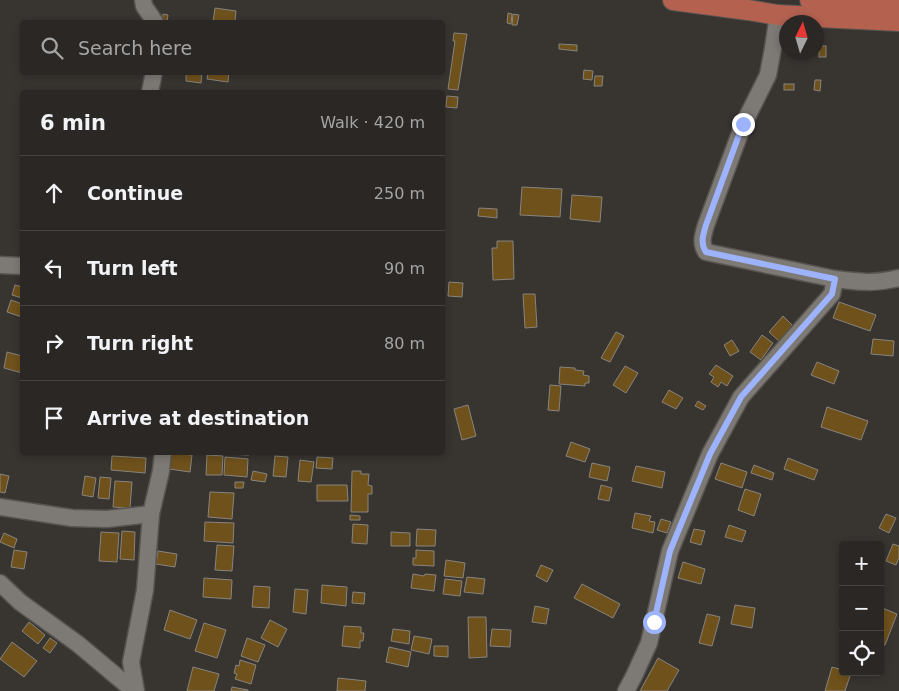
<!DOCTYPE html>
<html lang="en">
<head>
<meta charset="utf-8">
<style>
	:root { --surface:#2a2724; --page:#363331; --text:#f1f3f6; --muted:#a5a5a6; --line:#464441 }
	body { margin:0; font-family:"DejaVu Sans",sans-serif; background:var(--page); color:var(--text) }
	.controls { position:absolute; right:15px; bottom:15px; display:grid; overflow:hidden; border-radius:5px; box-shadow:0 2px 8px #0003 }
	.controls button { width:45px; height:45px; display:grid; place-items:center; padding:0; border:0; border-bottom:1px solid var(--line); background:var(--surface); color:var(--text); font:25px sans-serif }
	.compass { position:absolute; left:779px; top:15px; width:45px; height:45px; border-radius:50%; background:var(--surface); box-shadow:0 2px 8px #0003; rotate:5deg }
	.stop { position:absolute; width:15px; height:15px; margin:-11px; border:4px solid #9eb3fd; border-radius:50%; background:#fff }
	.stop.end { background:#9eb3fd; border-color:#fff; box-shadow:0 1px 5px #0008 }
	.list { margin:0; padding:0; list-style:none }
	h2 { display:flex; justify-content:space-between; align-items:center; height:65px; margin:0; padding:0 20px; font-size:21px }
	h2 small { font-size:16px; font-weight:400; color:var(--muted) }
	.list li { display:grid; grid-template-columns:32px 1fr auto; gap:15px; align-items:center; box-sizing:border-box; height:75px; padding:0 20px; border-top:1px solid var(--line) }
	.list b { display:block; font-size:19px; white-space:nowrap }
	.list em { font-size:16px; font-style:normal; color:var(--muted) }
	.icon { flex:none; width:28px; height:28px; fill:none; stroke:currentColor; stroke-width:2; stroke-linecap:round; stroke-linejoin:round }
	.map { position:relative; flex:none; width:899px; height:691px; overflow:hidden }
	.search { position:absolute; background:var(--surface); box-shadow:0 2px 8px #0003; left:20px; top:20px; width:425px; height:55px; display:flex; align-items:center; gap:12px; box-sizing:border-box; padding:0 18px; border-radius:5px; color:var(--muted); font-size:19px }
	.panel { position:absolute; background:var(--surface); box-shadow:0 2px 8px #0003; left:20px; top:90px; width:425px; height:365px; border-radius:5px }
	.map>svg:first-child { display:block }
</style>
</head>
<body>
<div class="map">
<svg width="899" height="691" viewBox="0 0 899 691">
	<rect width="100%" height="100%" fill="#383430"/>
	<g fill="#6f511b" stroke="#87847f">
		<polygon points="215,8 236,11 235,22 213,22"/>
		<polygon points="508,13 512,14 511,24 507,23"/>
		<polygon points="163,14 168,15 167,22 162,22"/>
		<polygon points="513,14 519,15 517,25 512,25"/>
		<polygon points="454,33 467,34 458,90 448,89 455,41 453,41"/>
		<polygon points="559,44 577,45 577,51 559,49"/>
		<rect x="819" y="46" width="7" height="11"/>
		<polygon points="584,70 593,71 592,80 583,79"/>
		<polygon points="186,72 202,72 201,83 186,81"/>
		<polygon points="208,72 229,72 228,82 207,79"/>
		<polygon points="595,76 603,76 602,86 594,86"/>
		<polygon points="815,80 821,80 820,91 814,90"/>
		<rect x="784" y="84" width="10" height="6"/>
		<polygon points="447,96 458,97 457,108 446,107"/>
		<polygon points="522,187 562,189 560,217 520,215"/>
		<polygon points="572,195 602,197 600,222 570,219"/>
		<polygon points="479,208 497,209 497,218 478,216"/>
		<polygon points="497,241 513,241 514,279 493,280 492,248 497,248"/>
		<polygon points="449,282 463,283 462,297 448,296"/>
		<polygon points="15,285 22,287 22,298 12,295"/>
		<polygon points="523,294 535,294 537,327 525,328"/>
		<polygon points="11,300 22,304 22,317 7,312"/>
		<polygon points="839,302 876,315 870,331 833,318"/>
		<polygon points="783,316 794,327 780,342 769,332"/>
		<polygon points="616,332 624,336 610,362 601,358"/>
		<polygon points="762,335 773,343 761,360 750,352"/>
		<polygon points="873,339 894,341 893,356 871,354"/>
		<polygon points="732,340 739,351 730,356 724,345"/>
		<polygon points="7,352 22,356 22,373 4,368"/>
		<polygon points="817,362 839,371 834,384 811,375"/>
		<polygon points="716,365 733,376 727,386 721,382 718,387 711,382 714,377 709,374"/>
		<polygon points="625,366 638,373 626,393 613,385"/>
		<polygon points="560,367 575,368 575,370 584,371 583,375 589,376 589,383 585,383 585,386 559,384"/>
		<polygon points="550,385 561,386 559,411 548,410"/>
		<polygon points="669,390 683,398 676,409 662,402"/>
		<polygon points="698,401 706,406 703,410 695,406"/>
		<polygon points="468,405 476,436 462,440 454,409"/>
		<polygon points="827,407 868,421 861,440 821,427"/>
		<polygon points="571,442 590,449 585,462 566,456"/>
		<polygon points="228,452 249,452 249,455 227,454"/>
		<polygon points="171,453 192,455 190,472 169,469"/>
		<polygon points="207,455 223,456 222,475 206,475"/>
		<polygon points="112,456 146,458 145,473 111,470"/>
		<polygon points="275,456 288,457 286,477 273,476"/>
		<polygon points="225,457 248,459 247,477 224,475"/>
		<polygon points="317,457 333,458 332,469 316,468"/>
		<polygon points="788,458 818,470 814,480 784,469"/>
		<polygon points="300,460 314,462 311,482 298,481"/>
		<polygon points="592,463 610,467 607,481 589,477"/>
		<polygon points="721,463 747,472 742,488 715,479"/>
		<polygon points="754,465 774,473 772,480 751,473"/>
		<polygon points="636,466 665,472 662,488 632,481"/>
		<polygon points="253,471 267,474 265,482 251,480"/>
		<polygon points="352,471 361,471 361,474 369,474 368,485 372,486 372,494 368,494 368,512 351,512"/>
		<polygon points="0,474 9,476 5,493 0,492"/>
		<polygon points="85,476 96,478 93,497 82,495"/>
		<polygon points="100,477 111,478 109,499 98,498"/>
		<polygon points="115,481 132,482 130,508 113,507"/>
		<polygon points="235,482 244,482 243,488 235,488"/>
		<polygon points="317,485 347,485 348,501 317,501"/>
		<polygon points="601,485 612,488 609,501 598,499"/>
		<polygon points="745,489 761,494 754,516 738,510"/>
		<polygon points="210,492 234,493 232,519 208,517"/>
		<polygon points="635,513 651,516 649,521 655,522 653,533 632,528"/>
		<polygon points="886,514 896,518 889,533 879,528"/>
		<polygon points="350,515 360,516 360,520 350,520"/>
		<polygon points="661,519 671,522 667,533 657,530"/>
		<polygon points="205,522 234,523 233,543 204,541"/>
		<polygon points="353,524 368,525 367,544 352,543"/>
		<polygon points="729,525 746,531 742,542 725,537"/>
		<polygon points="417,529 436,530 435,546 416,546"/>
		<polygon points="694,529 705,531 701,545 690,542"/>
		<polygon points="122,531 135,532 134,560 120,559"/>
		<polygon points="101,532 119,533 117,562 99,561"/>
		<polygon points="391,532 410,533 410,546 391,546"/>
		<polygon points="4,533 17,539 14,548 0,542"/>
		<polygon points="893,544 899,546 899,558 896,565 886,561"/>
		<polygon points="217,545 234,546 232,571 215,570"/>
		<polygon points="14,550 27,552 24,569 11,567"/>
		<polygon points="416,550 434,551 434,566 413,565 413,558 416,558"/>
		<polygon points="158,551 177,554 175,567 156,564"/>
		<polygon points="446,560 465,563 463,578 444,576"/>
		<polygon points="683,562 705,569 701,584 678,578"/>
		<polygon points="541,565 553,570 547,582 536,576"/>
		<polygon points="413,574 424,576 425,574 436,575 434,591 411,588"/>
		<polygon points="467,577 485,579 483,594 464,592"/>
		<polygon points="204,578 232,580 231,599 203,597"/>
		<polygon points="445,579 462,581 460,596 443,594"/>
		<polygon points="582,584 620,604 613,618 574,598"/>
		<polygon points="322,585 347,587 346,606 321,603"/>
		<polygon points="254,586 270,587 269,608 252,607"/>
		<polygon points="295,589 308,590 306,614 293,612"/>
		<polygon points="353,592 365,593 364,604 352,603"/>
		<polygon points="735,605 755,608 752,628 731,624"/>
		<polygon points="535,606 549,609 546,624 532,622"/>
		<polygon points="880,607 897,614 885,645 880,644"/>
		<polygon points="170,610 197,620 190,639 164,630"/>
		<polygon points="707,614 720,617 712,646 699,643"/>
		<polygon points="468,617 486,617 487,657 469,658"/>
		<polygon points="270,620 287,629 278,647 261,638"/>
		<polygon points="29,622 45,635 38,644 22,631"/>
		<polygon points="204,623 226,630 217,658 195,651"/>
		<polygon points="344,626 361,627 361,633 364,633 363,641 360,641 360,648 342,646"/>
		<polygon points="393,629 410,631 409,644 391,641"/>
		<polygon points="492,629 511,630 510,647 490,646"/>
		<polygon points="414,636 432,639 429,654 411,650"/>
		<polygon points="50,638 57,643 50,653 43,648"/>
		<polygon points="247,638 265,645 258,662 241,656"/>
		<polygon points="12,642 37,661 24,677 0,659"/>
		<polygon points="434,646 448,646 448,657 434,656"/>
		<polygon points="389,647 411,652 408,667 386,662"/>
		<polygon points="658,658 679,670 667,691 640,691"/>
		<polygon points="240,660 256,665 251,684 235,679 237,674 234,673 236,665 239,666"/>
		<polygon points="193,667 219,674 214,691 187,691"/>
		<polygon points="832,667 843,670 843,672 851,673 845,691 825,691"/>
		<polygon points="338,678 366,681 365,691 337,691"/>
		<polygon points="232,687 248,690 248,691 231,691"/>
	</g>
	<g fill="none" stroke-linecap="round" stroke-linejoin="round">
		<defs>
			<g id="minor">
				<polyline points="143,0 144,6 155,22"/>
				<polyline points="150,92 154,72"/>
				<polyline points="0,265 22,266"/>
				<path d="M835,279C859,282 876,284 899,278"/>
				<polyline points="0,507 72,518 107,519 151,514"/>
				<polyline points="0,583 20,602 78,644 134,691"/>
				<polyline points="136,691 131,662 145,590 151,514 161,471 163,452"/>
				<path d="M626,691L634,676L649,643L670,551L710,454L741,397L832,294L835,279L706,252C700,243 703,235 706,225L743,125L768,75L773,48L778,15"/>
			</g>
			<g id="major">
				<polyline points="673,0 748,10 778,15 899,21"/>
				<polyline points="810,0 899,5"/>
			</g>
		</defs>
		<use href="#minor" stroke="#565350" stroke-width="19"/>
		<use href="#major" stroke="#565350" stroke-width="22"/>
		<use href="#minor" stroke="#7d7975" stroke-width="16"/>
		<use href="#major" stroke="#b46150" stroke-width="20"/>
	</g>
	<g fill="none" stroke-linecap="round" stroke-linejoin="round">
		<path stroke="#9eb3fd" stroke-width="6" d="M654,622L670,551L710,454L741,397L832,294L835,279L706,252C700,243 703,235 706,225L743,124"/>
	</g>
</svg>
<div class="controls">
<button>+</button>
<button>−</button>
<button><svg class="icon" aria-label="locate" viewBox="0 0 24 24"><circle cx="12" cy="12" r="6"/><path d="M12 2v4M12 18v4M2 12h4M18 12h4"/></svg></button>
</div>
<svg class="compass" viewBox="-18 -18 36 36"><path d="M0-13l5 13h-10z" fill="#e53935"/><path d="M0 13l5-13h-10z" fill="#a5a5a6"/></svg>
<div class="stop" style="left:654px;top:622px"></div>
<div class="stop end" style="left:743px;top:124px"></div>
<div class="search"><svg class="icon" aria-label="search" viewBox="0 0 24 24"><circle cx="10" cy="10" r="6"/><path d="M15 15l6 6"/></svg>Search here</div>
<section class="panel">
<h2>6 min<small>Walk · 420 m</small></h2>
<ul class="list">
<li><svg class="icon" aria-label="ahead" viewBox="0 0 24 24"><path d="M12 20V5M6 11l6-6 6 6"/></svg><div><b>Continue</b></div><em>250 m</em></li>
<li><svg class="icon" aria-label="left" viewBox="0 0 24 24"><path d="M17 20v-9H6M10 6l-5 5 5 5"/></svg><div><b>Turn left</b></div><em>90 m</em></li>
<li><svg class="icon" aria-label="right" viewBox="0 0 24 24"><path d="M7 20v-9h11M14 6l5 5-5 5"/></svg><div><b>Turn right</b></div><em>80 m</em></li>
<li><svg class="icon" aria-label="arrive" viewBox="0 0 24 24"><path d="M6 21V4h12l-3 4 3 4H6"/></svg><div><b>Arrive at destination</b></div></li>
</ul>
</section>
</div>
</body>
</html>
